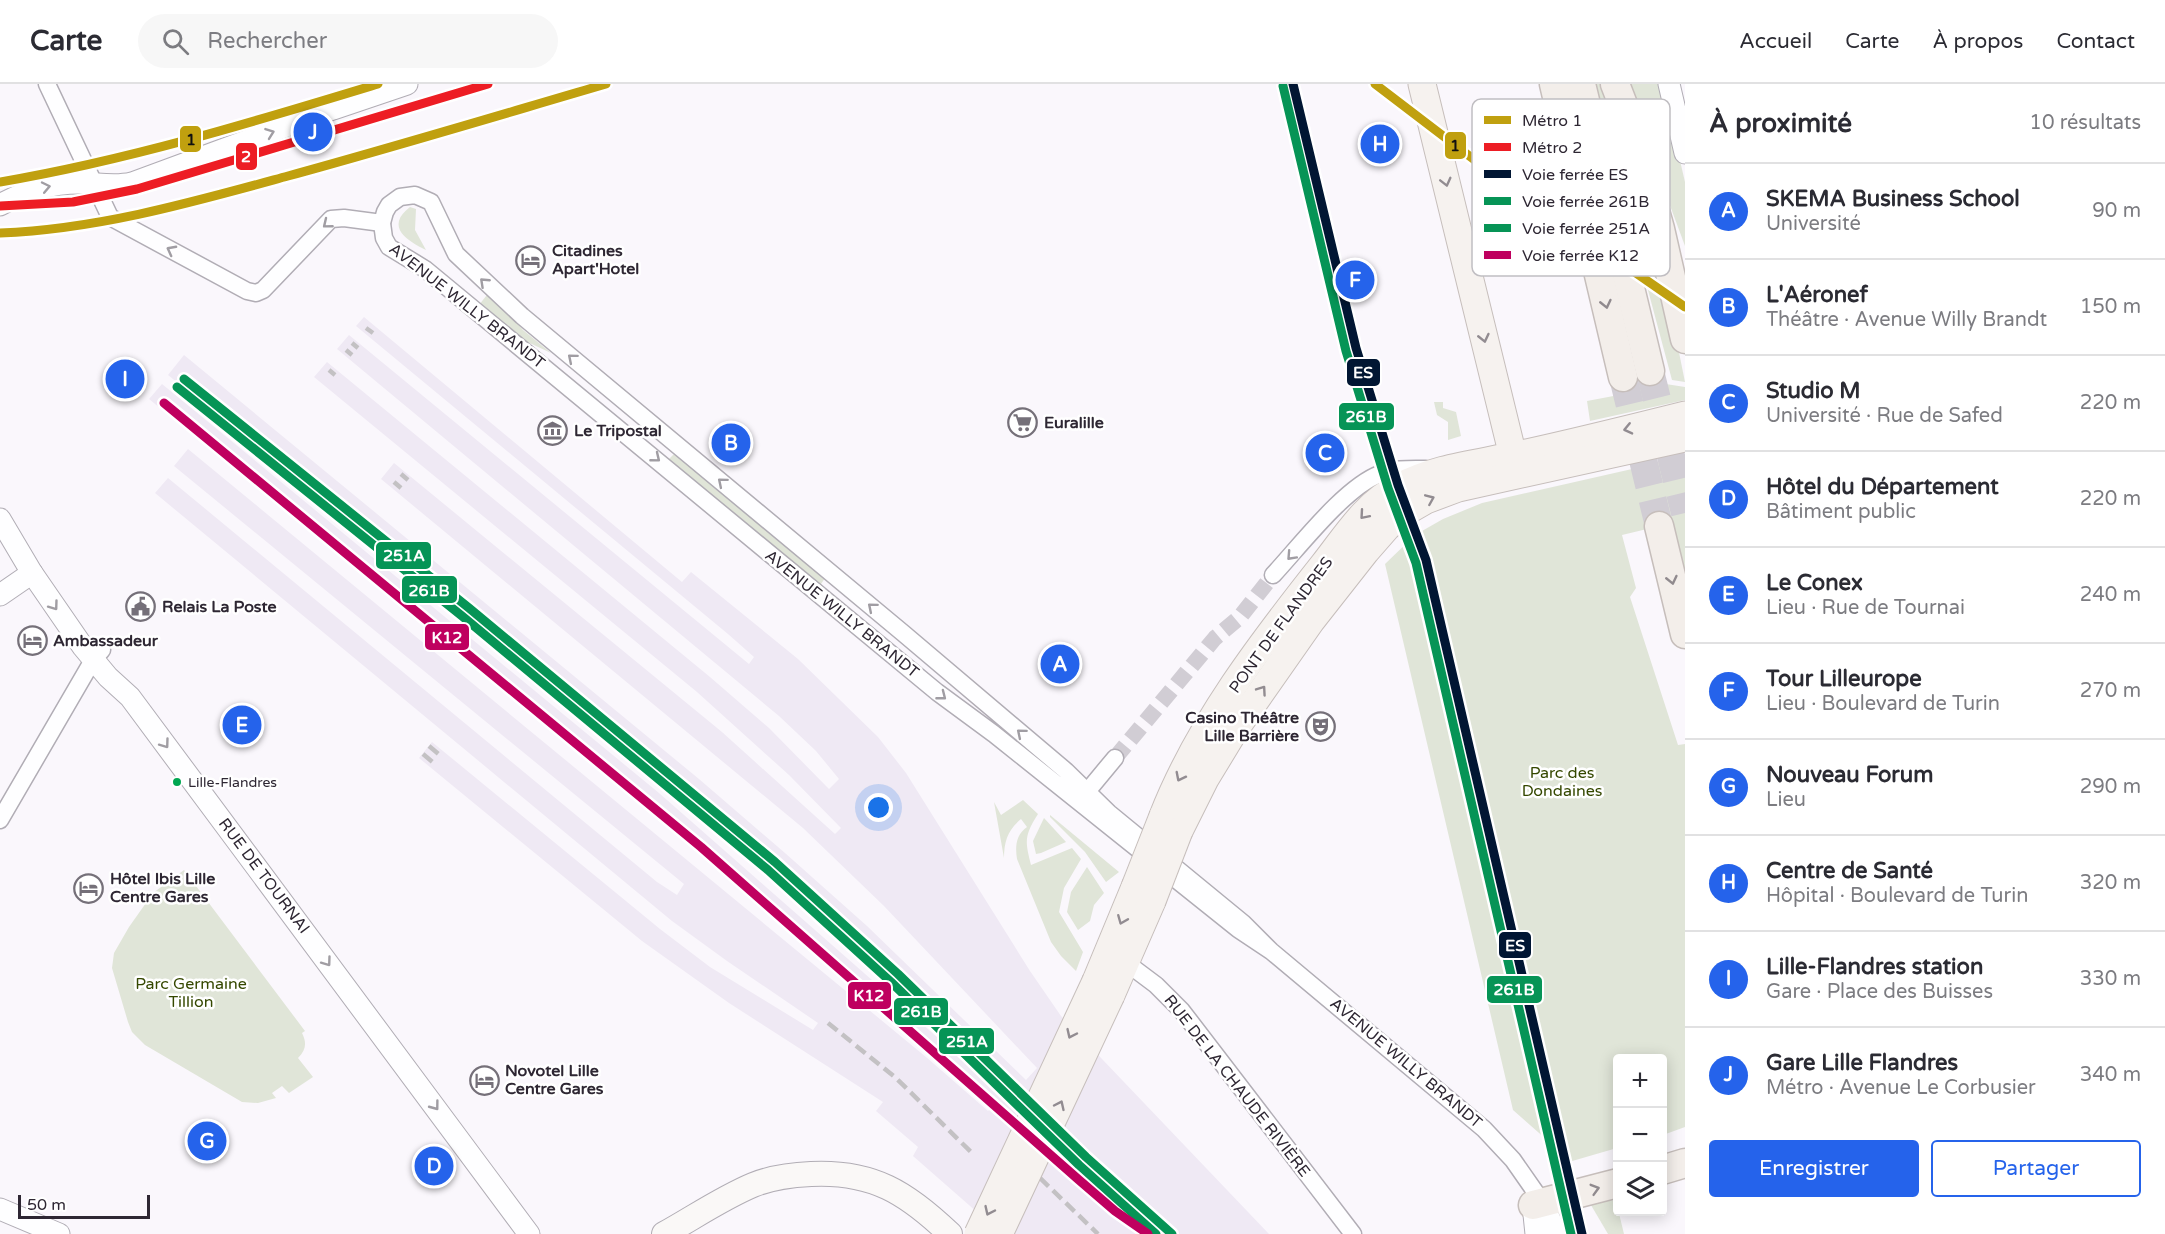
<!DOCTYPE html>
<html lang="fr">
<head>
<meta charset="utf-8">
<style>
	:root { --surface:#fff; --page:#f7f7f7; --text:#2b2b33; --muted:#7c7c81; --line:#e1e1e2; --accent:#2563eb }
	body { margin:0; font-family:"Varela Round",sans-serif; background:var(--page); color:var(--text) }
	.controls { position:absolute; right:18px; bottom:18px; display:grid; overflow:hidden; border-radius:6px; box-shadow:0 3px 15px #0003 }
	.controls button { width:54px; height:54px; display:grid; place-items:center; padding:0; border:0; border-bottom:2px solid var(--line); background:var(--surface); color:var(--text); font:30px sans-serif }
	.scale { position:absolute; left:18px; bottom:15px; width:132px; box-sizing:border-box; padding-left:6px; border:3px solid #2e2733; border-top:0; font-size:16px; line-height:21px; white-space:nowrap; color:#2e2733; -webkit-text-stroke:4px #fff; paint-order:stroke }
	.you { position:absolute; left:879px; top:724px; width:21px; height:21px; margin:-15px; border:4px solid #fff; border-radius:50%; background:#1a73e8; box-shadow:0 0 0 9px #1a73e833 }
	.badge { display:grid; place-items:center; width:39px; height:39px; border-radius:50%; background:var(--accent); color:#fff; font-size:20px; font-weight:700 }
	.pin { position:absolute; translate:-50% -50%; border:3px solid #fff; box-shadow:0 2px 6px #0006 }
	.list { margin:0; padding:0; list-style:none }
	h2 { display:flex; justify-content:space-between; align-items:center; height:78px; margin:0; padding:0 24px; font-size:26px }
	h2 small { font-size:20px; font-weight:400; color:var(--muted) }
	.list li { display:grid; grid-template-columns:39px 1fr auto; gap:18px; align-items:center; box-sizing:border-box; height:96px; padding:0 24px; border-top:2px solid var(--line) }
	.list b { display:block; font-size:22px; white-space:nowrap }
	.list p { margin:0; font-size:20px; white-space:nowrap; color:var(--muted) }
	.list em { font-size:20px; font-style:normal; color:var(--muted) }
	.actions { display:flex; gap:12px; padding:18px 24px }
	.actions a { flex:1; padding:14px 0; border:2px solid var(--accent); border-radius:6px; text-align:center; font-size:21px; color:var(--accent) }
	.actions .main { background:var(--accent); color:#fff }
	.icon { flex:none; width:33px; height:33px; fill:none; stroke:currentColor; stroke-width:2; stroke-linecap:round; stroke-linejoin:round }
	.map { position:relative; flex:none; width:1685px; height:1150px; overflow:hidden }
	header { display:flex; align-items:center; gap:36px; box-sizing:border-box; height:84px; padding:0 30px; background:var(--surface); border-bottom:2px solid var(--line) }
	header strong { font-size:28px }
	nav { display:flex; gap:33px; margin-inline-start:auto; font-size:21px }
	.search { width:420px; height:54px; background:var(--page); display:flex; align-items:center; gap:15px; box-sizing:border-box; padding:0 21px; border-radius:33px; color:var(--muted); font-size:22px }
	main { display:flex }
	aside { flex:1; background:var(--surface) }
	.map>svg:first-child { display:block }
</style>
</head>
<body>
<header>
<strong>Carte</strong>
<div class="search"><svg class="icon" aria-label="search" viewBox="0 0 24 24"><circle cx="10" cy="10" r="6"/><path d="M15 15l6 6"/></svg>Rechercher</div>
<nav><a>Accueil</a><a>Carte</a><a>À propos</a><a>Contact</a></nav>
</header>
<main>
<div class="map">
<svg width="1685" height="1150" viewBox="0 0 1685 1150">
	<rect width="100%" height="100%" fill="#faf7fc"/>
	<polygon fill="#efe9f4" points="364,233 682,498 691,488 798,575 878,653 906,689 1030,887 1061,932 1269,1150 1002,1150 913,1072 918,1063 876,1027 883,1018 729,919 642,857 419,674 432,658 660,845 710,883 813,946 818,939 727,877 672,837 155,409 168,394 657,798 677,811 684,800 174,382 188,365 926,973 988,1027 991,1024 827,879 653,729 149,315 162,300 659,709 1003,1011 1008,1005 853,855 748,763 168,291 184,271 699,695 785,769 867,842 1026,996 1037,984 884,822 803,744 381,395 394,379 722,648 835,750 841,744 789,691 697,608 314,293 327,278 710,593 769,644 829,705 839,695 816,667 779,632 337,265 349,251 749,580 754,573 728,550 356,242"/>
	<g fill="#e0e5d8">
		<polygon points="1593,0 1604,0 1656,155 1685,298 1672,296"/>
		<polygon points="1625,0 1662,0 1685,98 1685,162"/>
		<path d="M410,123L416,125L415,146L426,166C408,157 384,143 410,123Z"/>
		<polygon points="490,207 523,246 551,269 521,255 479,221"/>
		<polygon points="1640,296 1685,303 1685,316 1590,337 1587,317 1624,310"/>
		<polygon points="1434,318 1443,318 1443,324 1456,328 1461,352 1448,356 1448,338 1437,331"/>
		<polygon points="674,370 825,494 819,503 667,377"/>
		<polygon points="1685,373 1685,508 1668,440 1622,451 1636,504 1630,513 1678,661 1685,660 1685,1043 1663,1051 1662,974 1618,974 1617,1064 1562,1080 1547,1056 1513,1026 1385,480 1415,451 1443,435 1482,419"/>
		<path d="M1023,716L1038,730C1024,752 1025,757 1031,781L1072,764L1081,775L1064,804L1059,828L1083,868L1076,887L1061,872L1051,858L1017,775C1015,762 1016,751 1027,743L1021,735C1008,746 1004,757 1004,774L994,718L1001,731Z"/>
		<polygon points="1050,731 1119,788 1106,798 1085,768 1050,733"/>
		<polygon points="1044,734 1066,758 1041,769 1036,770 1033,757"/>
		<polygon points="1087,783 1104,809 1094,821 1090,837 1078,846 1067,828 1071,808"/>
		<path d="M184,786L305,947L302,949C307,959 306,966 298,974L313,993L289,1009L282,1002L272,1009L276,1014L258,1019L242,1018L145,961L132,948L128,938L112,884L114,869L129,843L153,809Z"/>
		<polygon points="1604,1115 1616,1117 1624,1150 1608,1150 1588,1116"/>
	</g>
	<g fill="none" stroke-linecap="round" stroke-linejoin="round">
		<polyline stroke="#d1cdd4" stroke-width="16" stroke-dasharray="16 8" stroke-linecap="butt" points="1115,674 1215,554 1240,533 1273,491"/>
		<g stroke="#d1cdd4" stroke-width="28" stroke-dasharray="28 14" stroke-linecap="butt">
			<polyline points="1650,287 1685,429"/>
			<polyline points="1623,293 1659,442"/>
		</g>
		<defs>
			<g id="minor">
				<polyline points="47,0 110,133 247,207 256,209 263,206 331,135 344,134 382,139"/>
				<path d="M1273,491C1300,462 1345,403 1380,390C1395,384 1410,385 1426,385"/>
				<polyline points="1081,715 1115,674"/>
				<polyline points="0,736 93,576 102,566"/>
				<polyline points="1271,867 1238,845 994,650 937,608 425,185 389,163 384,154 382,139 385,128 389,121 400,113 415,111 431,118 456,170 522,232 903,549 1066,687 1109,729 1243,839 1271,867 1484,1045 1513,1076 1543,1119"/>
				<polyline points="1120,874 1156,901 1182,927 1353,1150"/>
			</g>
			<g id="tertiary">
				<polyline points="1669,0 1685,69"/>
				<path d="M0,121C26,106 56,98 85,99C102,100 116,103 132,99L333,25L407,0"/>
				<polyline points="0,435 32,489 83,563 108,593 130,613 529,1150"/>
				<polyline points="0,511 32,489"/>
				<polyline points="1543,1119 1556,1150"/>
				<polyline points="1533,1121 1536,1150"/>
				<polyline points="0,1125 59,1150"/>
			</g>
			<path id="secondary" d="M664,1150C693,1134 722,1114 753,1101C772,1093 791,1091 811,1090C873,1087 907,1109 950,1150"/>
			<g id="primary">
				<polyline points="1422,0 1513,372 1523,385"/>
				<path d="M1163,732C1199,640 1263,557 1324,480C1346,452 1366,419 1399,403C1437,383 1476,380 1517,371C1573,359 1629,345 1685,331"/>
				<polyline points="1179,747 1205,695 1236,644 1311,537 1366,467 1387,443 1400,431 1426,416 1458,404 1685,354"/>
				<polyline points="1096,897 1135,803"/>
				<polyline points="1111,911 1152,817"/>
			</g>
			<g id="trunk">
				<polyline points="1554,0 1623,293"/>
				<polyline points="1581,0 1650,287"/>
				<polyline points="1615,0 1639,62"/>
				<polyline points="1632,45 1660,145 1685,255"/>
				<polyline points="1659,442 1685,550"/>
				<polyline points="1662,1086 1685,1079"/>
				<polyline points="1533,1121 1618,1099"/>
			</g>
		</defs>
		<use href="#minor" stroke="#b1adb5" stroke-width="19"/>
		<use href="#tertiary" stroke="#b1adb5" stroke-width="23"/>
		<use href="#secondary" stroke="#b1adb5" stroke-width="26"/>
		<use href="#primary" stroke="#c6bebb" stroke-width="29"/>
		<use href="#trunk" stroke="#c6bebb" stroke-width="31"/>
		<use href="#minor" stroke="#fefeff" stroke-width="16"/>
		<use href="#tertiary" stroke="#fefeff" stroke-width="21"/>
		<use href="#secondary" stroke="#faf8f7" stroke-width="24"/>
		<use href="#primary" stroke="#f6f2ef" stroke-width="27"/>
		<use href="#trunk" stroke="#f3eeea" stroke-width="28"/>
		<g stroke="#c3c1c3" stroke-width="4.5" stroke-dasharray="12 6" stroke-linecap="butt">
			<polyline points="366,244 373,249"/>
			<polyline points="352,259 358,264"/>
			<polyline points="346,266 352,271"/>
			<polyline points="329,286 335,291"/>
			<polyline points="401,390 408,396"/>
			<polyline points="394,398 401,404"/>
			<polyline points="429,662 441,672"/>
			<polyline points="423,670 435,680"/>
			<polyline points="828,939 896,994 972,1069"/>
			<polyline points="1014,1069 1098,1150"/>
		</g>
		<defs>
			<g id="primary-bridge">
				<polyline points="1135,803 1163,732"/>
				<polyline points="1152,817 1179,747"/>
				<polyline points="978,1150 1096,897"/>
				<polyline points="999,1150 1111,911"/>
			</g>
		</defs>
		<use href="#primary-bridge" stroke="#c6bebb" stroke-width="29" stroke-linecap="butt"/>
		<use href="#primary-bridge" stroke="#f6f2ef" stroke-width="27"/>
		<defs>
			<polyline id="rail-1" points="1293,0 1356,264 1398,401 1426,476 1582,1150"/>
			<g id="rail-2">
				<polyline points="1283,2 1346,267 1388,404 1416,479 1571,1150"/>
				<polyline points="177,303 462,532 768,786 891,898 1079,1081 1156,1150"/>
			</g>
			<polyline id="rail-3" points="184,295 469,524 775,778 898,890 1086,1073 1172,1150"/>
			<polyline id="rail-4" points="164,319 701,763 1079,1096 1115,1127 1148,1150"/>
		</defs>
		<use href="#rail-1" stroke="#fff" stroke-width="14"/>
		<use href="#rail-2" stroke="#fff" stroke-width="14"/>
		<use href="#rail-3" stroke="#fff" stroke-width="14"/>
		<use href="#rail-4" stroke="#fff" stroke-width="14"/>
		<use href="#rail-1" stroke="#011633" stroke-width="9"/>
		<use href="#rail-2" stroke="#069456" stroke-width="9"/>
		<use href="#rail-3" stroke="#069456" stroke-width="9"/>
		<use href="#rail-4" stroke="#bf005f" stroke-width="9"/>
		<defs>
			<g id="metro-1">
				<polyline points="1375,0 1489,87 1685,223"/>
				<path d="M0,98C129,76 253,38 378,0"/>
				<path d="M0,149C99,145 193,118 288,92C394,63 500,31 606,0"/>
			</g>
			<polyline id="metro-2" points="0,122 73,118 137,105 488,0"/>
		</defs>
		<use href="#metro-1" stroke="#fff" stroke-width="14"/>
		<use href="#metro-2" stroke="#fff" stroke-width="14"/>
		<use href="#metro-1" stroke="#c0a00f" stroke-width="9"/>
		<use href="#metro-2" stroke="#ed1d24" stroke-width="9"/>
	</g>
	<defs><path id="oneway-chevron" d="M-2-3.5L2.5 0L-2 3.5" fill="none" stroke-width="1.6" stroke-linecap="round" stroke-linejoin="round" transform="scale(1.5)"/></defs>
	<g stroke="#a09da3">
		<use href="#oneway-chevron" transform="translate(270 49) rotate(-20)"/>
		<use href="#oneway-chevron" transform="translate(46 103) rotate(-12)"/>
		<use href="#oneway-chevron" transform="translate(327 140) rotate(141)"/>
		<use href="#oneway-chevron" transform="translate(171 166) rotate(-152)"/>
		<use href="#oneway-chevron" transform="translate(484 198) rotate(-137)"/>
		<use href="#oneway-chevron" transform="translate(572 274) rotate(-140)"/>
		<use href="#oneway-chevron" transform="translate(656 374) rotate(39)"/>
		<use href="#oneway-chevron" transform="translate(722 398) rotate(-140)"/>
		<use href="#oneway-chevron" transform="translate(1291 472) rotate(133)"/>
		<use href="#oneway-chevron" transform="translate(54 522) rotate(54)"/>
		<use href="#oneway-chevron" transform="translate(872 523) rotate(-140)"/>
		<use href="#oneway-chevron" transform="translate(942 612) rotate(38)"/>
		<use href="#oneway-chevron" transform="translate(1021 649) rotate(-140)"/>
		<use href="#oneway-chevron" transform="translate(165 660) rotate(54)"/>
		<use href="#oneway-chevron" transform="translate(327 878) rotate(54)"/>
		<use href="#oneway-chevron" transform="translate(435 1022) rotate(53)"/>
	</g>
	<g stroke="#928c91">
		<use href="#oneway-chevron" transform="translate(1446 98) rotate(76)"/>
		<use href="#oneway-chevron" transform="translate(1484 254) rotate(77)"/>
		<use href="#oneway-chevron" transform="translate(1628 345) rotate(167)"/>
		<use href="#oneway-chevron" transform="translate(1430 415) rotate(-23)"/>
		<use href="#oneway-chevron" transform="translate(1364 431) rotate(131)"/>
		<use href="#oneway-chevron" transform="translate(1262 606) rotate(-55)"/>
		<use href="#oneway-chevron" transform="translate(1180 693) rotate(117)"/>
		<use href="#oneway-chevron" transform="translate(1122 836) rotate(112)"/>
		<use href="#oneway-chevron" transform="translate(1071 950) rotate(115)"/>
		<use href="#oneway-chevron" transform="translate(1060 1021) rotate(-65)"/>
		<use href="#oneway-chevron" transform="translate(989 1127) rotate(115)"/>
	</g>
	<g stroke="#908a8e">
		<use href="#oneway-chevron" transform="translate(1606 220) rotate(77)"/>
		<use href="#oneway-chevron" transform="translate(1672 496) rotate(77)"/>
		<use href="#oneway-chevron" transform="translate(1595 1105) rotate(-16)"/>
	</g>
	<defs>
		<symbol id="hotel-ring" viewBox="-11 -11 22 22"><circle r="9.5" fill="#fff" stroke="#757079" stroke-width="1.5"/><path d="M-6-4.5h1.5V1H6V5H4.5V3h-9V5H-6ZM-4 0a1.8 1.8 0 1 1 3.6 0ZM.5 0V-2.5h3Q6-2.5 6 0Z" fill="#757079"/></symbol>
		<symbol id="supermarket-ring" viewBox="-11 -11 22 22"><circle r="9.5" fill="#fff" stroke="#757079" stroke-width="1.5"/><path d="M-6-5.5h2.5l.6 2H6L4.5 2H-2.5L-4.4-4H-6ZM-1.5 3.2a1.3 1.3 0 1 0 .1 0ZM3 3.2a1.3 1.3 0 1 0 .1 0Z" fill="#757079"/></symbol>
		<symbol id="museum-ring" viewBox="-11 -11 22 22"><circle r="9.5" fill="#fff" stroke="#757079" stroke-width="1.5"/><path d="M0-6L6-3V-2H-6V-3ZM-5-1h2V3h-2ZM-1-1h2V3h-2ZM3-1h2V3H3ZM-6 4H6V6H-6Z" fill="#757079"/></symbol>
		<symbol id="civic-ring" viewBox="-11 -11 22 22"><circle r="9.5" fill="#fff" stroke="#757079" stroke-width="1.5"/><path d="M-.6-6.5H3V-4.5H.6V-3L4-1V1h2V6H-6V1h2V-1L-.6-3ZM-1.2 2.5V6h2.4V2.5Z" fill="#757079"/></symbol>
		<symbol id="theatre-ring" viewBox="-11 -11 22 22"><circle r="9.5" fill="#fff" stroke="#757079" stroke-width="1.5"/><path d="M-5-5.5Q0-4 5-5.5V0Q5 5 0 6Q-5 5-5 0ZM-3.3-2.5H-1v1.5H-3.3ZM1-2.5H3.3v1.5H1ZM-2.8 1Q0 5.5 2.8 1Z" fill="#757079"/></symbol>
	</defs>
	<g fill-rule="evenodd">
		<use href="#hotel-ring" x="514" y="160" width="33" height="33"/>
		<use href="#supermarket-ring" x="1006" y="322" width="33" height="33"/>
		<use href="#museum-ring" x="536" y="330" width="33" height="33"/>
		<use href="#civic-ring" x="124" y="506" width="33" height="33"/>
		<use href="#hotel-ring" x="16" y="540" width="33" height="33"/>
		<use href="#theatre-ring" x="1304" y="626" width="33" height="33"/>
		<use href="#hotel-ring" x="72" y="788" width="33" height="33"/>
		<use href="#hotel-ring" x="468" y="980" width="33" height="33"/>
	</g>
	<circle fill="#00a651" stroke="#fff" stroke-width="2" cx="177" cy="698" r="5"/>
	<g text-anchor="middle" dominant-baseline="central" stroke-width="5" stroke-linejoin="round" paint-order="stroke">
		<g font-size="14" fill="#2e2733" stroke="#fff" text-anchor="start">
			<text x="188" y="698">Lille-Flandres</text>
		</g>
		<g font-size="16" font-weight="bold" fill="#2e2733" stroke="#fff" text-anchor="start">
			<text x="552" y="167">Citadines<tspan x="552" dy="18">Apart'Hotel</tspan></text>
			<text x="1044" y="339">Euralille</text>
			<text x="574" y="347">Le Tripostal</text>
			<text x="162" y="523">Relais La Poste</text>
			<text x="53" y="557">Ambassadeur</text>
			<text x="1299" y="634" text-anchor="end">Casino Théâtre<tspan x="1299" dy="18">Lille Barrière</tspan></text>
			<text x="110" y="795">Hôtel Ibis Lille<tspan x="110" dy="18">Centre Gares</tspan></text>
			<text x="505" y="987">Novotel Lille<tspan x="505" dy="18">Centre Gares</tspan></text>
		</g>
		<g font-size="16" fill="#2e2733" stroke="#fff">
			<text transform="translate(467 222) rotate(38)">AVENUE WILLY BRANDT</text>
			<text transform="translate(842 530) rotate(39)">AVENUE WILLY BRANDT</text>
			<text transform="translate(1281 541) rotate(-54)">PONT DE FLANDRES</text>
			<text transform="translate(264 792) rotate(53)">RUE DE TOURNAI</text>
			<text transform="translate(1406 979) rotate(40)">AVENUE WILLY BRANDT</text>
			<text transform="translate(1237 1002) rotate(52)">RUE DE LA CHAUDE RIVIÈRE</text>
		</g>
		<g font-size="16" fill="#354800" stroke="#fff">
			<text x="1562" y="689">Parc des<tspan x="1562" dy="18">Dondaines</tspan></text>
			<text x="191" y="900">Parc Germaine<tspan x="191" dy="18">Tillion</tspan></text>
		</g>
	</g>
	<rect x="1472" y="15" width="198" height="177" rx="9" fill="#fff" stroke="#c0bec2" stroke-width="1.5"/>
	<rect x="1484" y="32" width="27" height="8" fill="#c0a00f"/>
	<rect x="1484" y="59" width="27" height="8" fill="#ed1d24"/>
	<rect x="1484" y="86" width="27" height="8" fill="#011633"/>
	<rect x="1484" y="113" width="27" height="8" fill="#069456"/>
	<rect x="1484" y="140" width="27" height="8" fill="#069456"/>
	<rect x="1484" y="167" width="27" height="8" fill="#bf005f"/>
	<g font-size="16" fill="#2e2733">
		<text x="1522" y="42">Métro 1</text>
		<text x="1522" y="69">Métro 2</text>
		<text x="1522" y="96">Voie ferrée ES</text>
		<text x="1522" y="123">Voie ferrée 261B</text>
		<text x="1522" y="150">Voie ferrée 251A</text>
		<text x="1522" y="177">Voie ferrée K12</text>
	</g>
	<g stroke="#fff" stroke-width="2">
		<rect x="179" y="41" width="23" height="28" rx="6" fill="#c0a00f"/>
		<rect x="1444" y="47" width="23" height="29" rx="6" fill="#c0a00f"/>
		<rect x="235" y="58" width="23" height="29" rx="6" fill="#ed1d24"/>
		<rect x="1346" y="274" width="35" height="29" rx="6" fill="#011633"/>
		<rect x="1338" y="318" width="57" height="29" rx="6" fill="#069456"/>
		<rect x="375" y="457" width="57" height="29" rx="6" fill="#069456"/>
		<rect x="401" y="491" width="57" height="29" rx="6" fill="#069456"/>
		<rect x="424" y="539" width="46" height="28" rx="6" fill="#bf005f"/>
		<rect x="1498" y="847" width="34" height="28" rx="6" fill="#011633"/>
		<rect x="1486" y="891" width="57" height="29" rx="6" fill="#069456"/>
		<rect x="847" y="897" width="45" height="29" rx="6" fill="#bf005f"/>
		<rect x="893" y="913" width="56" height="29" rx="6" fill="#069456"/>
		<rect x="938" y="943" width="57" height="28" rx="6" fill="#069456"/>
	</g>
	<g font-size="16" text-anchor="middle" font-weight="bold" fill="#fff">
		<text x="246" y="78">2</text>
		<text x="1363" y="294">ES</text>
		<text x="1366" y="338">261B</text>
		<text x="404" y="477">251A</text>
		<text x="429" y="512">261B</text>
		<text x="447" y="559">K12</text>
		<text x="1515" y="867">ES</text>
		<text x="1514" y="911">261B</text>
		<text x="869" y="917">K12</text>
		<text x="921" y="933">261B</text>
		<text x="967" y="963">251A</text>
	</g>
	<g font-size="16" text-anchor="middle" font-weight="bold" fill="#111">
		<text x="191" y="61">1</text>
		<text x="1455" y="67">1</text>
	</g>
</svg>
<div class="controls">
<button>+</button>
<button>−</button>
<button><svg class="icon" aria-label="layers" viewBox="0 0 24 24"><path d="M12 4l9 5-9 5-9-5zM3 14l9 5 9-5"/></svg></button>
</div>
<div class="scale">50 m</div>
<div class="you"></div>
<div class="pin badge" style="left:1060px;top:580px">A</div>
<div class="pin badge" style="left:731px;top:359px">B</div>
<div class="pin badge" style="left:1325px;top:369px">C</div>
<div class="pin badge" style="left:434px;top:1082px">D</div>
<div class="pin badge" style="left:242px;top:641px">E</div>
<div class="pin badge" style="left:1355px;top:196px">F</div>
<div class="pin badge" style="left:207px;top:1057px">G</div>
<div class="pin badge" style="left:1380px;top:60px">H</div>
<div class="pin badge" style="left:125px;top:295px">I</div>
<div class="pin badge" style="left:313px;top:48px">J</div>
</div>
<aside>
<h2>À proximité<small>10 résultats</small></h2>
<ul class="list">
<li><span class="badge">A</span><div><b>SKEMA Business School</b><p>Université</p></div><em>90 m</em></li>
<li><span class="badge">B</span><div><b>L'Aéronef</b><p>Théâtre · Avenue Willy Brandt</p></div><em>150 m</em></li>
<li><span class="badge">C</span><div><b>Studio M</b><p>Université · Rue de Safed</p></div><em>220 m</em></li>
<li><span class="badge">D</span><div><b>Hôtel du Département</b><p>Bâtiment public</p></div><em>220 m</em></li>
<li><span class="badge">E</span><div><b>Le Conex</b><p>Lieu · Rue de Tournai</p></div><em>240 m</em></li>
<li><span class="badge">F</span><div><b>Tour Lilleurope</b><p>Lieu · Boulevard de Turin</p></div><em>270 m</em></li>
<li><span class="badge">G</span><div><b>Nouveau Forum</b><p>Lieu</p></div><em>290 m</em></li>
<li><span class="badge">H</span><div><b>Centre de Santé</b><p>Hôpital · Boulevard de Turin</p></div><em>320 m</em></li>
<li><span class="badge">I</span><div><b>Lille-Flandres station</b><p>Gare · Place des Buisses</p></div><em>330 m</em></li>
<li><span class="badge">J</span><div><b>Gare Lille Flandres</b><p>Métro · Avenue Le Corbusier</p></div><em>340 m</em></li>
</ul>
<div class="actions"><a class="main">Enregistrer</a><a>Partager</a></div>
</aside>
</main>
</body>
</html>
